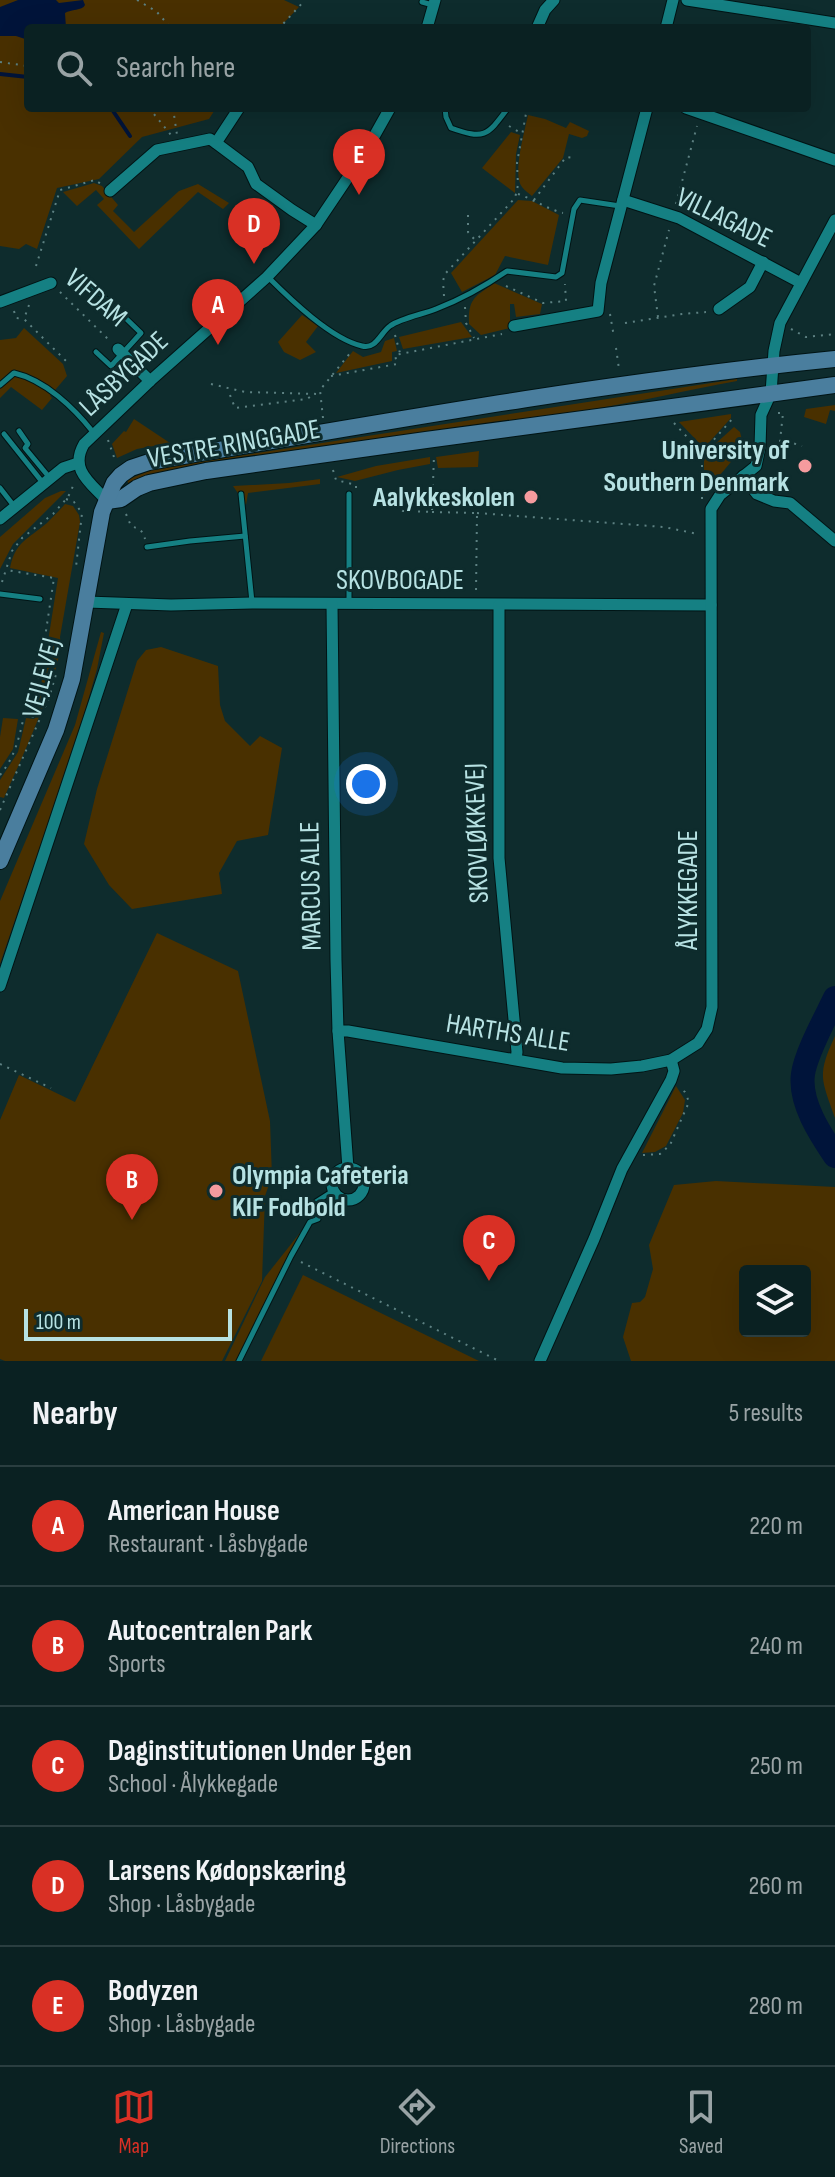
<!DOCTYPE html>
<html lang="en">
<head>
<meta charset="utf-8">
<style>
	:root { --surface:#0a2122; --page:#13292a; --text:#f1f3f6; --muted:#99a3a5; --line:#2a3e40; --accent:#d93025 }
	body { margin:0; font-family:"Sofia Sans Condensed",sans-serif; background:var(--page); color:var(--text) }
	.controls { position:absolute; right:24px; bottom:24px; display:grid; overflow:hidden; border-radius:8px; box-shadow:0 8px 32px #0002 }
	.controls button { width:72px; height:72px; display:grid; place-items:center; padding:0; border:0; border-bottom:2px solid var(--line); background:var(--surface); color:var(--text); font:40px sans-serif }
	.scale { position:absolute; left:24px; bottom:20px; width:208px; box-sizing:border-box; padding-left:8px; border:4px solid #b7e2e3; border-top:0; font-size:22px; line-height:28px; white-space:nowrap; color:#b7e2e3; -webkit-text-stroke:6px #0e2c2d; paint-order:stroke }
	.you { position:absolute; left:366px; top:784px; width:28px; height:28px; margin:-20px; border:6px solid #fff; border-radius:50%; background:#1a73e8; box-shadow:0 0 0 12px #1a73e833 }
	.badge { display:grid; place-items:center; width:52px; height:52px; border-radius:50%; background:var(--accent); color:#fff; font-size:26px; font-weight:700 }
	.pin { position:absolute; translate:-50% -66px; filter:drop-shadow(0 2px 4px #0008) }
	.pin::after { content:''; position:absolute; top:42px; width:28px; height:24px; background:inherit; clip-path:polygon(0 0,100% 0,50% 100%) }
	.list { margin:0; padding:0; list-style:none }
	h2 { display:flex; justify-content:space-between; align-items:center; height:104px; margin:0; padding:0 32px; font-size:34px }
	h2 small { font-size:26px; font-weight:400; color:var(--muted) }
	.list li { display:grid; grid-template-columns:52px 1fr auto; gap:24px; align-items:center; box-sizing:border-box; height:120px; padding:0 32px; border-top:2px solid var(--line) }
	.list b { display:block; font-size:30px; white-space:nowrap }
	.list p { margin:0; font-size:26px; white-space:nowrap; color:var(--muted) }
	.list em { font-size:26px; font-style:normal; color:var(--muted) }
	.icon { flex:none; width:44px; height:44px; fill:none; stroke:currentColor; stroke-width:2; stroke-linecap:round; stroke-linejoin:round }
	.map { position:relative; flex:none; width:835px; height:1361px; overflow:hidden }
	.search { position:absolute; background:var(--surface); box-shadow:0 8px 32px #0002; left:24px; right:24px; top:24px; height:88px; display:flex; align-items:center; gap:20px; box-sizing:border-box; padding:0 28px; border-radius:8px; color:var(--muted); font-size:30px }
	.sheet { height:704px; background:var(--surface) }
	nav { display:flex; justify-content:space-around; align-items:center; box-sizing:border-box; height:112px; border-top:2px solid var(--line); background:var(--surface); font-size:22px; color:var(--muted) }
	nav a { display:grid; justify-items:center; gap:4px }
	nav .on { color:var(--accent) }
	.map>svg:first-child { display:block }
</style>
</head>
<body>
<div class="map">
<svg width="835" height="1361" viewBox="0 0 835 1361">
	<rect width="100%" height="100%" fill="#0e2c2d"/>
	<g fill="#493000" fill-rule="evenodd">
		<polygon points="0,0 284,0 299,7 279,28 28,28 28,108 216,108 209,119 142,137 99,179 57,188 37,249 26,244 19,249 0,246"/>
		<path d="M528,115L545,119L566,128L570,122L589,131L587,136L582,138L569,134L563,158L532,196C529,193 525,191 522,187C512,174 525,130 528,115Z"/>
		<polygon points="511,132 520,135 516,154 515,193 482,168"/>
		<polygon points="94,183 102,186 118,205 113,211 134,232 179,191 198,184 229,203 223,209 198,192 139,249 97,205 104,199 96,190 77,206 63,192"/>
		<polygon points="518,200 532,201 559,215 548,265 505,256 495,275 462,292 451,273"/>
		<path d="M494,283L542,304L540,314L516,317L514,304H510V328L481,335L469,324C468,298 475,297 494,283Z"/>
		<polygon points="302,315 318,326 306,342 316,352 300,360 284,352 278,342"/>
		<polygon points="461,322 472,337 403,349 399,337"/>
		<polygon points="24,328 63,364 67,376 50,396 52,398 42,410 11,387 0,398 0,340 16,338"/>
		<polygon points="394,338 397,351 392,352 392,361 336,373 353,351 363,357 381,352 385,341"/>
		<path d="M737,379V381C687,390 638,402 588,410C443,433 297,451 152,474L129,485L127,480L153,469Z"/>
		<polygon points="835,405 835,411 830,410 826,424 804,417 806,409"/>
		<polygon points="731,414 731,418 704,448 679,422"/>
		<polygon points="134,419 170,443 137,449 117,458 112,444 124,431 126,432"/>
		<path d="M734,427L740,432L743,444C733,463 716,477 704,495V454Z"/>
		<polygon points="479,451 478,467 438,468 436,457"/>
		<polygon points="430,457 430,464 398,470 355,481 337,477 376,466"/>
		<polygon points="320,479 320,484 248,493 246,505 233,486 289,483"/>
		<polygon points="61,491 66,491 13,544 0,569 0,537 45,498"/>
		<path d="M65,504L73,506L79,515L80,522L60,637C65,667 19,764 4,798L0,797V780L18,752L26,718L34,719L36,717L58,578L10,568C15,542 28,539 47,523C53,517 60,510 65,504Z"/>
		<polygon points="101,632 104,633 97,669 79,732 0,964 0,901 75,725"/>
		<polygon points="161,647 218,666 220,705 225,721 250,746 260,736 282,748 268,835 237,841 219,873 222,894 132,909 109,885 84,844 97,789 137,661 146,650"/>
		<polygon points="3,718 18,719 13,749 0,769 0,737"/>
		<polygon points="157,933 238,971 270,1121 272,1176 265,1196 262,1281 222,1361 5,1361 0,1359 0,1120 19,1075 75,1102"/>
		<path d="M835,1036V1118C821,1078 817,1075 835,1036Z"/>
		<polygon points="676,1086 685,1100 683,1113 666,1146 655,1152 642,1153"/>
		<path d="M716,1181L835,1187V1361H631L623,1337L632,1303L640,1302L645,1297L653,1269L649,1245L674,1185ZM805,1271V1331H745V1271Z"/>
		<polygon points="303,1229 236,1361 225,1361 265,1277"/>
		<polygon points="303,1275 479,1361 261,1361"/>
	</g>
	<path fill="#00143a" d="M18,0H56L59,3L83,0L85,5C82,11 71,9 65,13L66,28H28V40L16,36H0V7Z"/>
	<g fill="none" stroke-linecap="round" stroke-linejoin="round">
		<g stroke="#00143a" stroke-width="4">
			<polyline points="0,74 28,77"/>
			<polyline points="111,108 130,136"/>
		</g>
		<path stroke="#00143a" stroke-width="24" d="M835,998C825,1019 806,1053 803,1074C799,1102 820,1134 835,1156"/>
		<defs>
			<g id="lane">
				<polyline points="422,2 433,5"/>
				<path d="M445,108L446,117L451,128C485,140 487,136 508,108"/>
				<path d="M268,277C290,299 331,339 362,346C376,350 381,332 390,326C401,318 424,314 436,309C462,299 485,286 507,271L556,277L562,273L574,209L580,200L620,206"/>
				<polyline points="84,278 141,333 111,366 96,352"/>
				<path d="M0,385L14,373C45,380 74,408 93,432"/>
				<polyline points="19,431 28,444 25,448 49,477"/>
				<polyline points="4,434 43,483"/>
				<polyline points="0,488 14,506"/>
				<polyline points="241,494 252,602"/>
				<polyline points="147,547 190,541 245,536"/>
				<polyline points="0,594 40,599"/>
				<polyline points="349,603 349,494"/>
				<polyline points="303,1213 311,1205 333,1191"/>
				<polyline points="239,1361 291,1256 310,1222 318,1219 316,1203"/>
			</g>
			<g id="street">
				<polyline points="687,0 835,23"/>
				<polyline points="427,28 435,0"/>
				<polyline points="537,28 545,10 554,0"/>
				<polyline points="666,28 673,0"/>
				<polyline points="239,108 216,143 248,167 256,184 292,210 316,225"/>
				<polyline points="686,108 835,160"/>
				<polyline points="110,191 157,150 210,139 216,143"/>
				<polyline points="623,200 679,218 801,283"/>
				<polyline points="0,302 51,283"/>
				<polyline points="719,309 750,287 763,262"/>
				<polyline points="514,326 598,311 601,283 647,108"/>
				<polyline points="118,349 150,381"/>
				<polyline points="743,476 757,494 774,501 790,503 835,541"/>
				<path d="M107,501C91,483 69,470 84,444L150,381L267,277L316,225L367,149L390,108"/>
				<polyline points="0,519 63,468 78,463"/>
				<polyline points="87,602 171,605 252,603 711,605"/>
				<polyline points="332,604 336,960 338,1031 348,1168"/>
				<polyline points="499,605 499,858 517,1052 516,1059"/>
				<polyline points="0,986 127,604"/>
				<polyline points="338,1031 348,1031 562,1068 611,1069 642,1066 671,1060 698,1043 707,1029 712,1007 711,509 720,495 756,466 760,447 761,415 771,393 774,351 780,323 835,220"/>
				<circle cx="348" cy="1184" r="16"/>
				<polyline points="540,1361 594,1239 622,1169 671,1080 674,1071 671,1060"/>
			</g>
			<g id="secondary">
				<polyline points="107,501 121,499 137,488 149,483 206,471 426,440 835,385"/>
				<path d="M0,861L56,730L72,679L102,512L114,483L121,475L131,468L149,462C377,423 605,382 835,359"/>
			</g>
		</defs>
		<use href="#lane" stroke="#001415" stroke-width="7"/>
		<use href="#street" stroke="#001415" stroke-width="13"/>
		<use href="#secondary" stroke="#001415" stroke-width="18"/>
		<g stroke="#5d8182" stroke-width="2" stroke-dasharray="2 6" stroke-linecap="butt">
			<polyline points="137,0 156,11 171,28"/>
			<polyline points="260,28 283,24 305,0"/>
			<polyline points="0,62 28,66"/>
			<polyline points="149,108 171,135"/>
			<polyline points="173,108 177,135"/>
			<polyline points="509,126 521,133"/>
			<path d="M518,194C533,199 547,209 563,213"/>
			<polyline points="534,200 566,157 574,158"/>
			<polyline points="676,204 697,126"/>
			<polyline points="468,215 468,232 475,240"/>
			<polyline points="36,266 60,190 95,180 101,184"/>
			<polyline points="506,286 543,303 566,301 565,284"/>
			<polyline points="60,292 110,341"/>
			<polyline points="444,296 443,281 445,274 515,198 518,185 517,163 527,108"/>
			<polyline points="29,305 24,319 66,361"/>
			<polyline points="465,307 466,323 474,338"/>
			<polyline points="14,311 16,318 23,319"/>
			<polyline points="610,314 614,337"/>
			<polyline points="658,317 654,286 669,230"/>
			<polyline points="625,323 682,314 706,312"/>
			<polyline points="791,329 806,337 835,334"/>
			<polyline points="395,335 400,353"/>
			<polyline points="616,348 619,369"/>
			<polyline points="331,376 397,364 395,355 502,334"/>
			<polyline points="211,384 245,392 320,394"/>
			<polyline points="230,395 235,408 307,399 314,394"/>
			<polyline points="778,413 783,413 780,441 783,440 802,446"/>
			<polyline points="323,418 320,390 351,352"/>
			<polyline points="674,423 702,453"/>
			<polyline points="108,440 115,460"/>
			<polyline points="333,470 336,480 356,485 356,488"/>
			<polyline points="66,499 74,502 82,513 76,567"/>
			<polyline points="702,499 702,453 734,417"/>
			<polyline points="395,507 403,511 432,512 434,455"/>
			<polyline points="432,512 477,513 476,592"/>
			<polyline points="477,513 664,527 698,534"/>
			<path d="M126,514L131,526C139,529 143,530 145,539"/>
			<polyline points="2,582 12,551 22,538 53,514 68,497 74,484"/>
			<path d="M0,775C15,757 19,738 24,716L33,717L54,578L6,570"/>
			<polyline points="0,810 49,698 57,671"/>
			<polyline points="0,1064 51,1088"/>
			<polyline points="643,1155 660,1154 670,1145 689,1102 685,1092 681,1089"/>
			<polyline points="301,1262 499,1361"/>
		</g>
		<use href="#lane" stroke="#158083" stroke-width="5"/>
		<use href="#street" stroke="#158083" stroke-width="11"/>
		<use href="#secondary" stroke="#4a7e9e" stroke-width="16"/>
	</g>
	<g fill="#f59b9e" stroke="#0e2c2d" stroke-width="3">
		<circle cx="805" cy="466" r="8"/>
		<circle cx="531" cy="497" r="8"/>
		<circle cx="216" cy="1191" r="8"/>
	</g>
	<g text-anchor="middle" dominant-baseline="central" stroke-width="6" stroke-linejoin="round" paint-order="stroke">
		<g font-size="28" fill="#b7e2e3" stroke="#0e2c2d">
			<text transform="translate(724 218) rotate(26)">VILLAGADE</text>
			<text transform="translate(96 298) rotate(41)">VIFDAM</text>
			<text transform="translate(124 374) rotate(-43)">LÅSBYGADE</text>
			<text transform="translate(234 444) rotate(-10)">VESTRE RINGGADE</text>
			<text x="400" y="580">SKOVBOGADE</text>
			<text transform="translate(42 678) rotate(-75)">VEJLEVEJ</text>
			<text transform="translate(477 833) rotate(-92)">SKOVLØKKEVEJ</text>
			<text transform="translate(311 886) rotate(-91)">MARCUS ALLE</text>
			<text transform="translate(688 890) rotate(-90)">ÅLYKKEGADE</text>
			<text transform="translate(508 1033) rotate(9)">HARTHS ALLE</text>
		</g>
		<g font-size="28" font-weight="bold" fill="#b7e2e3" stroke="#0e2c2d" text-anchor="end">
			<text x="789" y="450">University of<tspan x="789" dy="32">Southern Denmark</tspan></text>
			<text x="515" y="497">Aalykkeskolen</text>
			<text x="232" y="1175" text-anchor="start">Olympia Cafeteria<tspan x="232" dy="32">KIF Fodbold</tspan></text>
		</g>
	</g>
</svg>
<div class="controls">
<button><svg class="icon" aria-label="layers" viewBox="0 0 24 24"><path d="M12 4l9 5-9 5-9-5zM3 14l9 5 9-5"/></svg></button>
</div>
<div class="scale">100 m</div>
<div class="you"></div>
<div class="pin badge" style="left:218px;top:345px">A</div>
<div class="pin badge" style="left:132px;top:1220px">B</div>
<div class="pin badge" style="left:489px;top:1281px">C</div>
<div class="pin badge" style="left:254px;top:264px">D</div>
<div class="pin badge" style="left:359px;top:195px">E</div>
<div class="search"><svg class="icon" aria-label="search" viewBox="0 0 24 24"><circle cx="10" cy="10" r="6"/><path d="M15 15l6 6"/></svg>Search here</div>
</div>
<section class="sheet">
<h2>Nearby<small>5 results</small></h2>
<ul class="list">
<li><span class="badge">A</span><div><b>American House</b><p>Restaurant · Låsbygade</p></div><em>220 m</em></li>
<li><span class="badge">B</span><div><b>Autocentralen Park</b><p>Sports</p></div><em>240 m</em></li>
<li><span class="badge">C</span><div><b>Daginstitutionen Under Egen</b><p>School · Ålykkegade</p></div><em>250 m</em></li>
<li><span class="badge">D</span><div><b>Larsens Kødopskæring</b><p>Shop · Låsbygade</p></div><em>260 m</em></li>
<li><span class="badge">E</span><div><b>Bodyzen</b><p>Shop · Låsbygade</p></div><em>280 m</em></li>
</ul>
</section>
<nav>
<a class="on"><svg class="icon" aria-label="map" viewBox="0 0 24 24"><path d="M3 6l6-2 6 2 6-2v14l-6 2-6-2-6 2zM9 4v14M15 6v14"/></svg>Map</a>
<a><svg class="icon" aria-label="directions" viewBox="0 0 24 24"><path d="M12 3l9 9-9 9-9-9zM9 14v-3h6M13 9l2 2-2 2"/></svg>Directions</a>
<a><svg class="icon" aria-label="saved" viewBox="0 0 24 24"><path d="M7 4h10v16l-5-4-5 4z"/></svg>Saved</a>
</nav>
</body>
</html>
